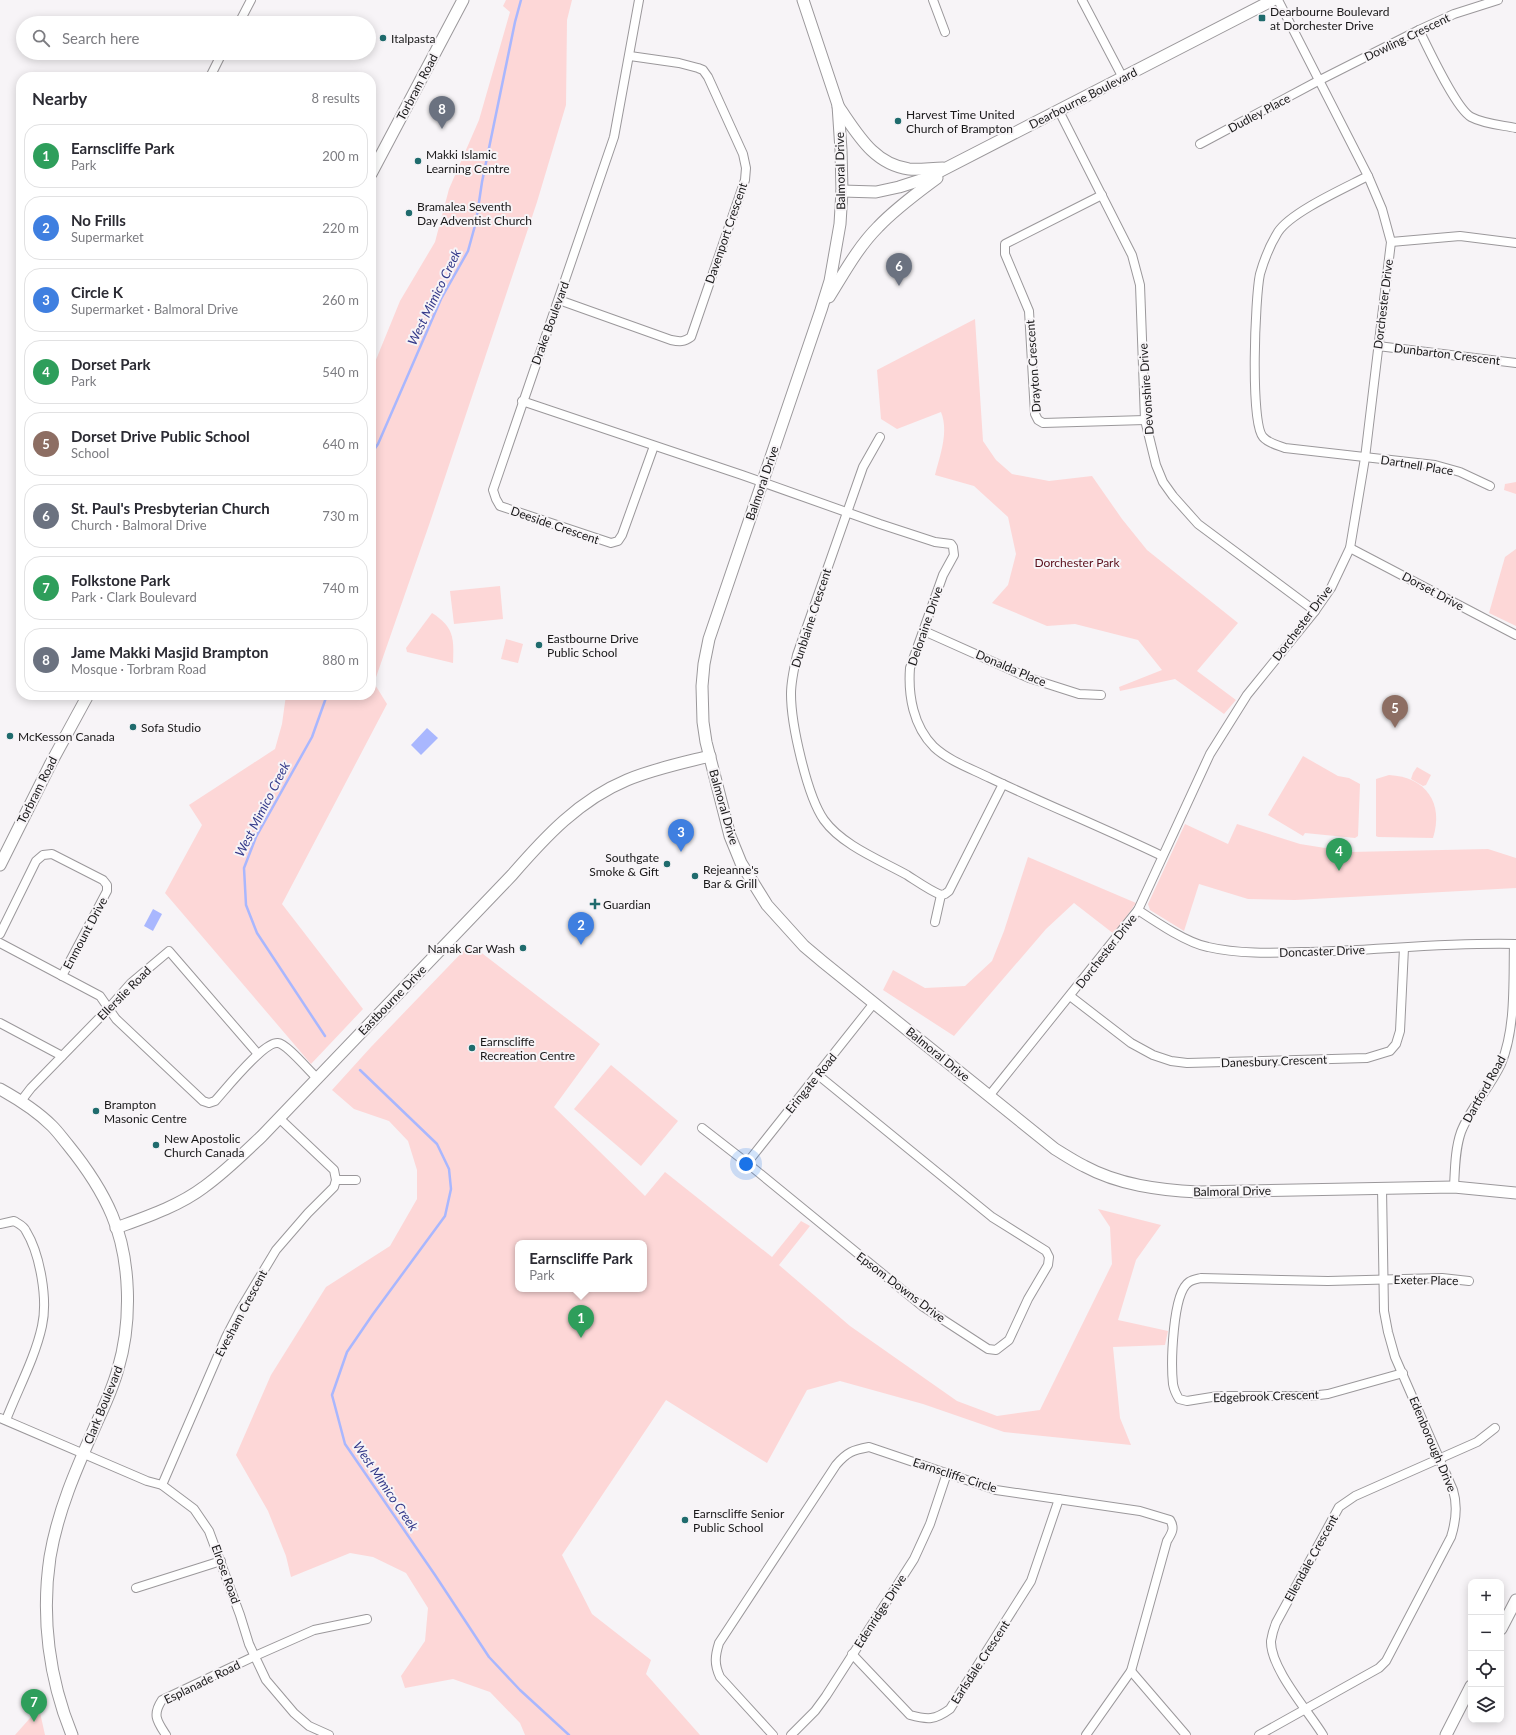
<!DOCTYPE html>
<html lang="en">
<head>
<meta charset="utf-8">
<style>
	:root { --surface:#fff; --page:#f7f7f7; --text:#2b2b33; --muted:#7c7c81; --line:#e1e1e2; --accent:#ea580c }
	body { margin:0; font-family:Lato,sans-serif; background:var(--page); color:var(--text) }
	.controls { position:absolute; right:12px; bottom:12px; display:grid; overflow:hidden; border-radius:8px; box-shadow:0 2px 10px #0003 }
	.controls button { width:36px; height:36px; display:grid; place-items:center; padding:0; border:0; border-bottom:1px solid var(--line); background:var(--surface); color:var(--text); font:20px sans-serif }
	.you { position:absolute; left:746px; top:1164px; width:14px; height:14px; margin:-10px; border:3px solid #fff; border-radius:50%; background:#1a73e8; box-shadow:0 0 0 6px #1a73e833 }
	.badge { display:grid; place-items:center; width:26px; height:26px; border-radius:50%; background:var(--accent); color:#fff; font-size:13px; font-weight:700 }
	.pin { position:absolute; translate:-50% -33px; filter:drop-shadow(0 1px 2px #0008) }
	.pin::after { content:''; position:absolute; top:21px; width:14px; height:12px; background:inherit; clip-path:polygon(0 0,100% 0,50% 100%) }
	.popup { position:absolute; left:515px; top:1240px; width:132px; height:52px; box-sizing:border-box; display:grid; place-content:center; border-radius:8px; background:var(--surface); filter:drop-shadow(0 1px 3px #0005); font-size:13px; white-space:nowrap; color:var(--muted) }
	.popup b { font-size:15px; color:var(--text) }
	.popup::after { content:''; position:absolute; left:50%; top:100%; margin-left:-8px; border:8px solid transparent; border-top-color:var(--surface) }
	.list { margin:0; padding:0; list-style:none }
	h2 { display:flex; justify-content:space-between; align-items:center; height:52px; margin:0; padding:0 16px; font-size:17px }
	h2 small { font-size:13px; font-weight:400; color:var(--muted) }
	.list li { display:grid; grid-template-columns:26px 1fr auto; gap:12px; align-items:center; box-sizing:border-box; height:64px; margin:0 8px 8px; padding:0 8px; border:1px solid var(--line); border-radius:16px }
	.list b { display:block; font-size:15px; white-space:nowrap }
	.list p { margin:0; font-size:13px; white-space:nowrap; color:var(--muted) }
	.list em { font-size:13px; font-style:normal; color:var(--muted) }
	.icon { flex:none; width:22px; height:22px; fill:none; stroke:currentColor; stroke-width:2; stroke-linecap:round; stroke-linejoin:round }
	.map { position:relative; flex:none; width:1516px; height:1735px; overflow:hidden }
	.search { position:absolute; background:var(--surface); box-shadow:0 2px 10px #0003; left:16px; top:16px; width:360px; height:44px; display:flex; align-items:center; gap:10px; box-sizing:border-box; padding:0 14px; border-radius:22px; color:var(--muted); font-size:15px }
	.panel { position:absolute; background:var(--surface); box-shadow:0 2px 10px #0003; left:16px; top:72px; width:360px; height:628px; border-radius:16px }
	.map>svg:first-child { display:block }
</style>
</head>
<body>
<div class="map">
<svg width="1516" height="1735" viewBox="0 0 1516 1735">
	<rect width="100%" height="100%" fill="#f7f4f7"/>
	<g fill="#fdd7d7" fill-rule="evenodd">
		<polygon points="506,0 572,0 567,20 566,105 537,202 429,525 374,683 387,704 282,904 363,1009 311,1064 165,893 202,825 189,805 275,749 282,724 286,695 371,695 371,372 400,301 435,242 449,189 479,120 510,12 503,6"/>
		<path d="M975,319L983,441L996,460L1012,474L1049,481L1092,476L1122,519L1147,550L1238,623L1197,671L1236,700L1224,714L1175,679L1120,691L1119,687L1162,670L1138,640L1075,624L1047,626L992,603L1008,585L1016,554L1008,517L974,486L935,475C940,455 949,432 941,412L897,429L881,419L877,370Z"/>
		<polygon points="1516,482 1516,494 1504,490 1505,484"/>
		<polygon points="1516,549 1516,626 1489,613 1505,557"/>
		<polygon points="500,586 503,619 454,624 450,591"/>
		<path d="M432,613C454,627 454,638 453,663L407,652L406,648Z"/>
		<polygon points="506,639 523,644 518,663 501,659"/>
		<polygon points="1303,756 1338,776 1349,778 1360,784 1358,836 1355,838 1305,833 1303,836 1268,815"/>
		<polygon points="1417,767 1431,775 1426,785 1423,786 1411,779 1413,773"/>
		<path d="M1389,775C1426,777 1444,803 1433,838L1378,837L1376,836V779Z"/>
		<polygon points="1185,824 1228,844 1237,824 1300,844 1350,852 1488,849 1516,858 1516,888 1295,900 1248,899 1199,884 1184,931 1150,910 1148,904"/>
		<polygon points="1028,857 1136,903 1114,934 1074,903 1046,929 954,1036 883,990 893,970 925,988 965,986 992,961 1004,931"/>
		<path d="M470,944L600,1044L554,1107L645,1196L665,1172L772,1257L801,1221L810,1226L779,1265L850,1326L957,1401L997,1416L1040,1410L1112,1264L1110,1227L1098,1209L1161,1225L1136,1260L1118,1320L1168,1331L1165,1345L1113,1347L1120,1418L1131,1445L1004,1432L923,1404L840,1381L807,1390L767,1463L666,1400L562,1555L592,1614L651,1660L646,1674L700,1735H525L520,1723L490,1692L453,1679L405,1688L401,1676L425,1641L428,1608L406,1573L373,1557L350,1553L291,1577L286,1556L268,1511L236,1455L271,1375L326,1287L390,1246L417,1199V1170L408,1141L389,1121L354,1109L332,1090L371,1047ZM518,1243H644V1289H518Z"/>
		<polygon points="611,1065 678,1121 641,1166 574,1109"/>
		<polygon points="39,1708 45,1735 15,1735"/>
	</g>
	<g fill="#a9b7fe">
		<polygon points="427,728 438,738 421,755 411,745"/>
		<polygon points="153,909 162,914 153,931 144,926"/>
	</g>
	<g fill="none" stroke-linecap="round" stroke-linejoin="round">
		<g stroke="#a9b7fe" stroke-width="2.5">
			<polyline points="371,454 378,444 441,299 468,251 476,222 482,182 515,22 521,0"/>
			<polyline points="325,1036 257,933 246,905 244,868 256,837 312,737 327,695"/>
			<polyline points="360,1070 437,1144 449,1169 451,1189 445,1216 373,1314 347,1352 332,1395 345,1444 435,1575 489,1657 520,1690 569,1735"/>
		</g>
		<defs>
			<g id="street">
				<polyline points="639,0 614,137 493,490 496,499 500,506 611,543 618,541 622,535 654,446"/>
				<polyline points="933,0 945,32"/>
				<polyline points="1082,0 1123,78"/>
				<polyline points="239,23 251,0"/>
				<path d="M1419,30C1428,48 1456,109 1471,117C1484,124 1501,125 1516,128"/>
				<polyline points="210,77 222,53"/>
				<polyline points="1059,111 1132,255 1140,285 1145,420 1156,465 1163,482 1173,496 1198,524 1315,611"/>
				<polyline points="1200,144 1318,81 1419,30 1454,14 1498,0"/>
				<path d="M1368,176C1345,188 1291,212 1278,232C1270,245 1264,260 1260,274C1255,297 1250,423 1263,437C1268,443 1277,445 1285,448L1435,465L1460,472L1490,486"/>
				<polyline points="1102,195 1005,244 1005,254 1029,311 1035,414 1038,420 1043,423 1145,420"/>
				<polyline points="1391,242 1460,236 1516,243"/>
				<path d="M559,300L671,340C680,342 684,342 691,337L745,180L746,168L743,154L708,77L703,70L698,68L679,63L630,56"/>
				<polyline points="1378,346 1516,363"/>
				<path d="M522,401L742,475L880,524L935,542L951,544L953,547L954,555L943,575L910,668C908,695 913,726 934,747C949,761 972,769 990,778C1047,805 1106,829 1162,856"/>
				<path d="M880,437L863,467L797,655C794,668 791,681 791,694C791,724 807,796 824,820C842,845 880,860 907,875C918,882 929,890 941,895L945,894L949,891L1003,784"/>
				<polyline points="1350,548 1516,635"/>
				<polyline points="924,631 1029,678 1079,694 1101,695"/>
				<path d="M1138,910C1156,922 1187,943 1208,947C1238,954 1271,953 1301,952C1373,951 1444,942 1516,944"/>
				<polyline points="935,922 941,895"/>
				<polyline points="0,934 36,861 43,855 52,854 103,880 107,885 107,891 62,976"/>
				<path d="M0,943L100,996L116,1019L203,1101L209,1103L215,1101C226,1089 264,1041 278,1043C287,1044 309,1071 317,1078"/>
				<polyline points="1070,996 1131,1043 1153,1055 1171,1061 1187,1063 1367,1058 1390,1051 1396,1044 1400,1031 1404,948"/>
				<polyline points="0,1023 62,1056"/>
				<polyline points="989,1096 1138,910 1210,754 1247,695 1315,611 1331,588 1350,548 1365,458 1391,242 1382,209 1368,176 1278,0"/>
				<polyline points="21,1101 31,1088 109,1008 131,983 169,951 258,1054"/>
				<polyline points="702,1128 747,1163 922,1306 988,1349 996,1350 1009,1340 1028,1299 1048,1265 1049,1257 1046,1251 992,1217 818,1075"/>
				<polyline points="747,1163 874,1003"/>
				<polyline points="336,1180 356,1180"/>
				<path d="M1454,1187C1455,1169 1455,1149 1461,1132C1470,1108 1490,1088 1501,1064C1516,1028 1513,982 1514,944"/>
				<path d="M0,1224L14,1221C19,1224 24,1226 26,1231C40,1254 48,1299 42,1326C35,1358 18,1389 6,1420"/>
				<path d="M1403,1373L1328,1394L1310,1396H1218L1187,1401L1179,1399C1176,1394 1174,1390 1173,1384C1171,1365 1172,1293 1189,1282C1192,1280 1197,1279 1201,1278L1328,1281L1442,1278L1469,1281"/>
				<polyline points="0,1418 147,1481 162,1485 194,1509 209,1531 240,1615 249,1644 266,1680 294,1713 309,1726 329,1735"/>
				<polyline points="162,1485 226,1337 240,1310 276,1250 308,1213 334,1187 336,1180 334,1170 279,1118"/>
				<polyline points="136,1588 221,1561"/>
				<path d="M852,1654L910,1715C928,1720 935,1720 950,1709L1031,1581L1059,1499"/>
				<polyline points="1131,1671 1186,1735"/>
				<path d="M166,1735C157,1721 152,1715 162,1700L255,1656L314,1630L367,1619"/>
				<path d="M773,1735L720,1677C714,1664 715,1656 719,1643L836,1465C847,1452 853,1450 869,1447L996,1490L1140,1511L1170,1520C1175,1528 1172,1533 1167,1541L1131,1671L1086,1735"/>
				<polyline points="791,1735 815,1711 826,1696 914,1559 930,1524 947,1473"/>
				<path d="M1259,1735L1379,1668L1386,1661L1451,1537C1456,1521 1458,1506 1453,1490L1395,1357L1388,1332L1384,1311L1382,1188"/>
				<path d="M1323,1735C1309,1712 1270,1668 1271,1641C1272,1635 1274,1628 1276,1623L1339,1507L1355,1496L1477,1442L1495,1428"/>
			</g>
			<g id="secondary">
				<path d="M803,0L838,105L841,150L842,191L840,224L830,281L821,310L709,639L704,664L702,686L703,722L706,742L730,836L741,863L767,905L804,946L823,962L1055,1149C1065,1155 1074,1161 1084,1166C1119,1185 1159,1190 1198,1192L1454,1187L1516,1193"/>
				<path d="M838,106C857,133 873,164 909,169C920,170 932,168 943,168"/>
				<polyline points="371,174 463,0"/>
				<polyline points="842,191 876,192 899,187 927,178 1273,0"/>
				<path d="M829,297C844,273 858,247 878,227C896,208 917,193 937,178"/>
				<polyline points="0,865 51,763 88,695"/>
				<path d="M0,1089C18,1099 37,1111 52,1126C58,1132 63,1139 68,1145C85,1166 101,1189 112,1215C131,1260 132,1322 118,1369C113,1387 105,1405 97,1422C78,1465 58,1509 50,1557C41,1617 49,1679 72,1735"/>
				<path d="M116,1228C146,1217 179,1206 204,1187C225,1172 243,1154 262,1136L512,875C545,837 579,800 627,780C653,769 682,763 710,756"/>
				<polyline points="1501,1629 1516,1600"/>
				<polyline points="1446,1735 1471,1686"/>
			</g>
		</defs>
		<use href="#street" stroke="#9b989b" stroke-width="10"/>
		<use href="#secondary" stroke="#9b989b" stroke-width="13"/>
		<use href="#street" stroke="#fff" stroke-width="8"/>
		<use href="#secondary" stroke="#fff" stroke-width="11"/>
	</g>
	<g fill="#1f6b6d" stroke="#f7f4f7" stroke-width="1.5">
		<rect x="1258" y="14" width="8" height="8" rx="2"/>
		<circle cx="383" cy="38" r="4"/>
		<circle cx="898" cy="121" r="4"/>
		<circle cx="418" cy="161" r="4"/>
		<circle cx="409" cy="213" r="4"/>
		<circle cx="539" cy="645" r="4"/>
		<circle cx="133" cy="727" r="4"/>
		<circle cx="10" cy="736" r="4"/>
		<circle cx="667" cy="864" r="4"/>
		<circle cx="695" cy="876" r="4"/>
		<path d="M593 898h4v4h4v4h-4v4h-4v-4h-4v-4h4z"/>
		<circle cx="523" cy="948" r="4"/>
		<circle cx="472" cy="1048" r="4"/>
		<circle cx="96" cy="1111" r="4"/>
		<circle cx="156" cy="1145" r="4"/>
		<circle cx="685" cy="1520" r="4"/>
	</g>
	<g text-anchor="middle" dominant-baseline="central" stroke-width="4" stroke-linejoin="round" paint-order="stroke">
		<g font-size="12" fill="#191819" stroke="#f7f4f7" text-anchor="start">
			<text x="1270" y="11">Dearbourne Boulevard<tspan x="1270" dy="14">at Dorchester Drive</tspan></text>
			<text x="391" y="38">Italpasta</text>
			<text x="906" y="114">Harvest Time United<tspan x="906" dy="14">Church of Brampton</tspan></text>
			<text x="426" y="154">Makki Islamic<tspan x="426" dy="14">Learning Centre</tspan></text>
			<text x="417" y="206">Bramalea Seventh<tspan x="417" dy="14">Day Adventist Church</tspan></text>
			<text x="547" y="638">Eastbourne Drive<tspan x="547" dy="14">Public School</tspan></text>
			<text x="141" y="727">Sofa Studio</text>
			<text x="18" y="736">McKesson Canada</text>
			<text x="659" y="857" text-anchor="end">Southgate<tspan x="659" dy="14">Smoke &amp; Gift</tspan></text>
			<text x="703" y="869">Rejeanne's<tspan x="703" dy="14">Bar &amp; Grill</tspan></text>
			<text x="603" y="904">Guardian</text>
			<text x="515" y="948" text-anchor="end">Nanak Car Wash</text>
			<text x="480" y="1041">Earnscliffe<tspan x="480" dy="14">Recreation Centre</tspan></text>
			<text x="104" y="1104">Brampton<tspan x="104" dy="14">Masonic Centre</tspan></text>
			<text x="164" y="1138">New Apostolic<tspan x="164" dy="14">Church Canada</tspan></text>
			<text x="693" y="1513">Earnscliffe Senior<tspan x="693" dy="14">Public School</tspan></text>
		</g>
		<g font-size="12" fill="#191819" stroke="#f7f4f7">
			<text transform="translate(1407 37) rotate(-26)">Dowling Crescent</text>
			<text transform="translate(417 87) rotate(-62)">Torbram Road</text>
			<text transform="translate(1083 98) rotate(-27)">Dearbourne Boulevard</text>
			<text transform="translate(1259 113) rotate(-28)">Dudley Place</text>
			<text transform="translate(840 171) rotate(-91)">Balmoral Drive</text>
			<text transform="translate(726 233) rotate(-71)">Davenport Crescent</text>
			<text transform="translate(1383 304) rotate(-83)">Dorchester Drive</text>
			<text transform="translate(550 323) rotate(-70)">Drake Boulevard</text>
			<text transform="translate(1447 354) rotate(7)">Dunbarton Crescent</text>
			<text transform="translate(1033 366) rotate(-94)">Drayton Crescent</text>
			<text transform="translate(1146 389) rotate(-94)">Devonshire Drive</text>
			<text transform="translate(1417 465) rotate(9)">Dartnell Place</text>
			<text transform="translate(762 483) rotate(-71)">Balmoral Drive</text>
			<text transform="translate(555 525) rotate(19)">Deeside Crescent</text>
			<text transform="translate(1433 591) rotate(28)">Dorset Drive</text>
			<text transform="translate(811 618) rotate(-72)">Dunblaine Crescent</text>
			<text transform="translate(1302 623) rotate(-53)">Dorchester Drive</text>
			<text transform="translate(925 626) rotate(-71)">Deloraine Drive</text>
			<text transform="translate(1011 668) rotate(23)">Donalda Place</text>
			<text transform="translate(37 790) rotate(-63)">Torbram Road</text>
			<text transform="translate(724 807) rotate(74)">Balmoral Drive</text>
			<text transform="translate(85 933) rotate(-62)">Enmount Drive</text>
			<text transform="translate(1106 951) rotate(-52)">Dorchester Drive</text>
			<text transform="translate(1322 951) rotate(-2)">Doncaster Drive</text>
			<text transform="translate(124 993) rotate(-45)">Ellerslie Road</text>
			<text transform="translate(392 1000) rotate(-46)">Eastbourne Drive</text>
			<text transform="translate(938 1054) rotate(39)">Balmoral Drive</text>
			<text transform="translate(1274 1061) rotate(-2)">Danesbury Crescent</text>
			<text transform="translate(811 1083) rotate(-51)">Eringate Road</text>
			<text transform="translate(1484 1089) rotate(-61)">Dartford Road</text>
			<text transform="translate(1232 1191) rotate(-1)">Balmoral Drive</text>
			<text transform="translate(1426 1280) rotate(1)">Exeter Place</text>
			<text transform="translate(901 1287) rotate(37)">Epsom Downs Drive</text>
			<text transform="translate(241 1313) rotate(-62)">Evesham Crescent</text>
			<text transform="translate(1266 1396) rotate(-2)">Edgebrook Crescent</text>
			<text transform="translate(103 1405) rotate(-68)">Clark Boulevard</text>
			<text transform="translate(1433 1444) rotate(67)">Edenborough Drive</text>
			<text transform="translate(955 1475) rotate(18)">Earnscliffe Circle</text>
			<text transform="translate(1311 1558) rotate(-61)">Ellendale Crescent</text>
			<text transform="translate(226 1574) rotate(70)">Elrose Road</text>
			<text transform="translate(880 1611) rotate(-57)">Edenridge Drive</text>
			<text transform="translate(980 1662) rotate(-57)">Earlsdale Crescent</text>
			<text transform="translate(202 1682) rotate(-26)">Esplanade Road</text>
		</g>
		<g font-size="12" fill="#5b111c" stroke="#f7f4f7">
			<text x="1077" y="562">Dorchester Park</text>
		</g>
		<g font-size="13" font-style="italic" fill="#343a8a" stroke="#f7f4f7">
			<text transform="translate(434 297) rotate(-64)">West Mimico Creek</text>
			<text transform="translate(262 809) rotate(-63)">West Mimico Creek</text>
			<text transform="translate(386 1486) rotate(56)">West Mimico Creek</text>
		</g>
	</g>
</svg>
<div class="controls">
<button>+</button>
<button>−</button>
<button><svg class="icon" aria-label="locate" viewBox="0 0 24 24"><circle cx="12" cy="12" r="6"/><path d="M12 2v4M12 18v4M2 12h4M18 12h4"/></svg></button>
<button><svg class="icon" aria-label="layers" viewBox="0 0 24 24"><path d="M12 4l9 5-9 5-9-5zM3 14l9 5 9-5"/></svg></button>
</div>
<div class="you"></div>
<div class="pin badge" style="left:581px;top:1338px;background:#2e9e5b">1</div>
<div class="popup"><b>Earnscliffe Park</b>Park</div>
<div class="pin badge" style="left:581px;top:945px;background:#3f7fe0">2</div>
<div class="pin badge" style="left:681px;top:852px;background:#3f7fe0">3</div>
<div class="pin badge" style="left:1339px;top:871px;background:#2e9e5b">4</div>
<div class="pin badge" style="left:1395px;top:728px;background:#8d6e63">5</div>
<div class="pin badge" style="left:899px;top:286px;background:#6b7280">6</div>
<div class="pin badge" style="left:34px;top:1722px;background:#2e9e5b">7</div>
<div class="pin badge" style="left:442px;top:129px;background:#6b7280">8</div>
<div class="search"><svg class="icon" aria-label="search" viewBox="0 0 24 24"><circle cx="10" cy="10" r="6"/><path d="M15 15l6 6"/></svg>Search here</div>
<section class="panel">
<h2>Nearby<small>8 results</small></h2>
<ul class="list">
<li><span class="badge" style="background:#2e9e5b">1</span><div><b>Earnscliffe Park</b><p>Park</p></div><em>200 m</em></li>
<li><span class="badge" style="background:#3f7fe0">2</span><div><b>No Frills</b><p>Supermarket</p></div><em>220 m</em></li>
<li><span class="badge" style="background:#3f7fe0">3</span><div><b>Circle K</b><p>Supermarket · Balmoral Drive</p></div><em>260 m</em></li>
<li><span class="badge" style="background:#2e9e5b">4</span><div><b>Dorset Park</b><p>Park</p></div><em>540 m</em></li>
<li><span class="badge" style="background:#8d6e63">5</span><div><b>Dorset Drive Public School</b><p>School</p></div><em>640 m</em></li>
<li><span class="badge" style="background:#6b7280">6</span><div><b>St. Paul's Presbyterian Church</b><p>Church · Balmoral Drive</p></div><em>730 m</em></li>
<li><span class="badge" style="background:#2e9e5b">7</span><div><b>Folkstone Park</b><p>Park · Clark Boulevard</p></div><em>740 m</em></li>
<li><span class="badge" style="background:#6b7280">8</span><div><b>Jame Makki Masjid Brampton</b><p>Mosque · Torbram Road</p></div><em>880 m</em></li>
</ul>
</section>
</div>
</body>
</html>
